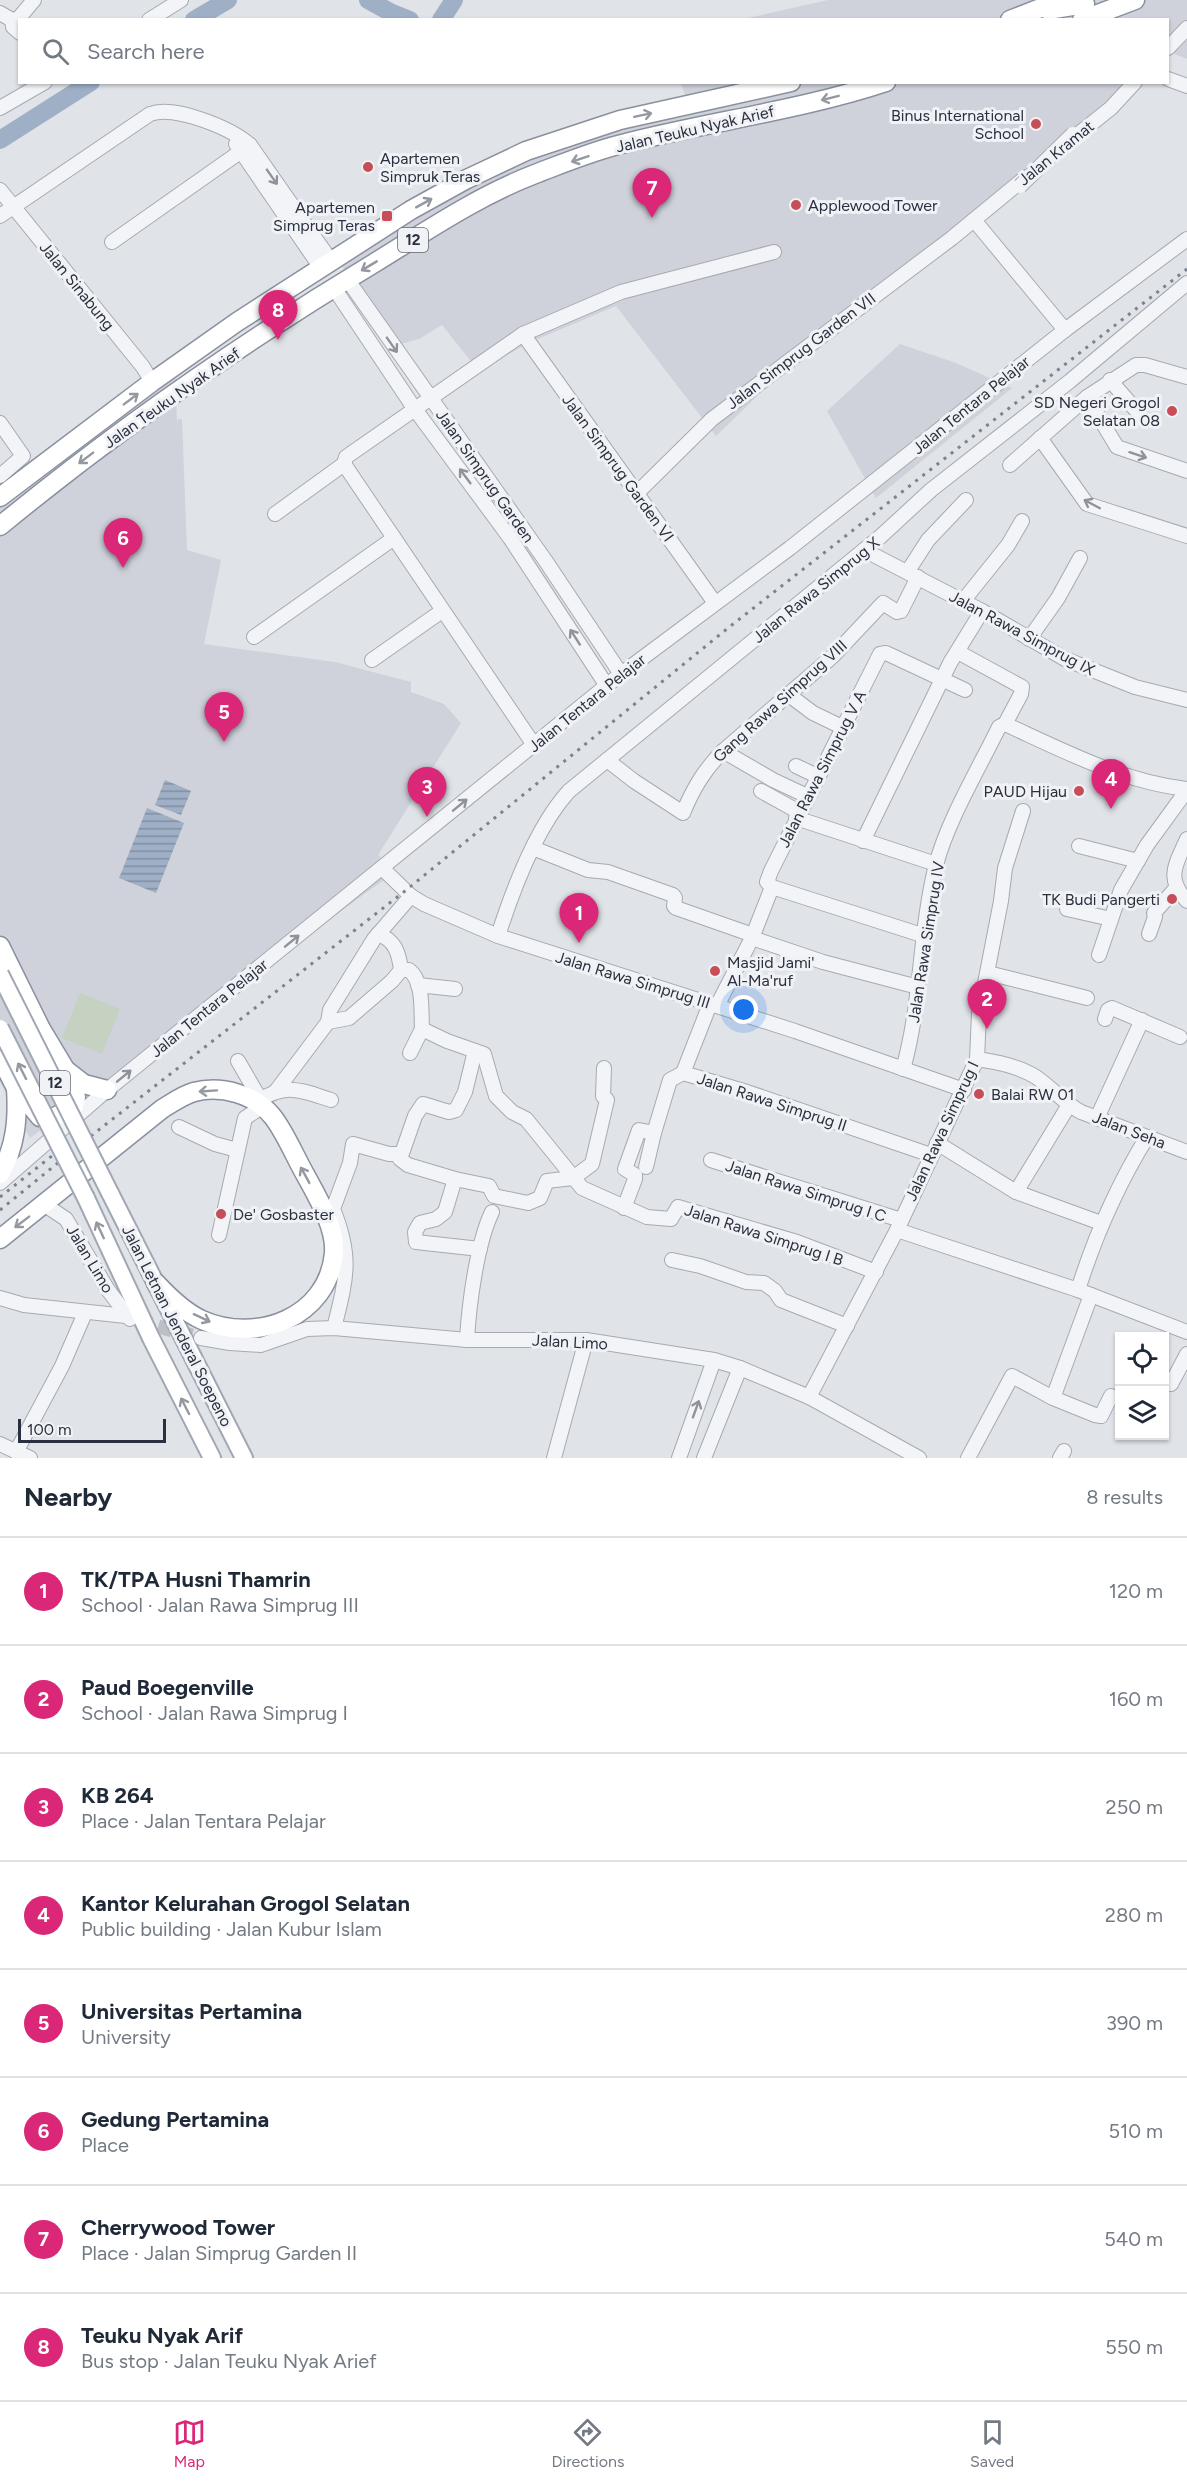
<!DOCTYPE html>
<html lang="en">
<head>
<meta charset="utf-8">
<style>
	:root { --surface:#fff; --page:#f6f6f7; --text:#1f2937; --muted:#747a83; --line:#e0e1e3; --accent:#db2777 }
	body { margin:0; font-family:Figtree,sans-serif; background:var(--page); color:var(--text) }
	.controls { position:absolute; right:18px; bottom:18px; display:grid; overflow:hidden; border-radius:0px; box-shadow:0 2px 4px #0004 }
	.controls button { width:54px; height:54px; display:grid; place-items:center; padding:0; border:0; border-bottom:2px solid var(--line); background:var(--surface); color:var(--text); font:30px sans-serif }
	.scale { position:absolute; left:18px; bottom:15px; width:148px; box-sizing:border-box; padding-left:6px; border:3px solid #2a303f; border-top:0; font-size:16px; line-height:21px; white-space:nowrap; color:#2a303f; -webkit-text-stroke:4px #f0f2f6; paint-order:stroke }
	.you { position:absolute; left:744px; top:1010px; width:21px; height:21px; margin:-15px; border:4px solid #fff; border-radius:50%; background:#1a73e8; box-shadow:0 0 0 9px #1a73e833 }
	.badge { display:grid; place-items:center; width:39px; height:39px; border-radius:50%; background:var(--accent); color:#fff; font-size:20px; font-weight:700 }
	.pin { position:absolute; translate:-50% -50px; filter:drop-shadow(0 2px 3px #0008) }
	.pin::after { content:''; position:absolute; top:32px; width:21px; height:18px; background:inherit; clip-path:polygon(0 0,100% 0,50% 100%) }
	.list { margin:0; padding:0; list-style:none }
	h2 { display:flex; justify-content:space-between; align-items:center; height:78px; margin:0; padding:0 24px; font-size:26px }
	h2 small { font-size:20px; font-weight:400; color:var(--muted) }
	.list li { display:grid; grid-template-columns:39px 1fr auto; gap:18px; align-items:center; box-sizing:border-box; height:108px; padding:0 24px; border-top:2px solid var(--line) }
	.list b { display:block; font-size:22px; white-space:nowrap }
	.list p { margin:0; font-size:20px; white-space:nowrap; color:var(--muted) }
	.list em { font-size:20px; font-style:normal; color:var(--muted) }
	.icon { flex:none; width:33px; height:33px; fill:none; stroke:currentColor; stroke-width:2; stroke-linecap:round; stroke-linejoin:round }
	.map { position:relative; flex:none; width:1187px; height:1458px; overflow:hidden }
	.search { position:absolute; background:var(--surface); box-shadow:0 2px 4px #0004; left:18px; right:18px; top:18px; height:66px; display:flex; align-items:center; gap:15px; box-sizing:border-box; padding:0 21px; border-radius:0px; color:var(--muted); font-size:22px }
	.sheet { height:942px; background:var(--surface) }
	nav { display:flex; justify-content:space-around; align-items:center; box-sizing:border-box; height:84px; border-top:2px solid var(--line); background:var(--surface); font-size:16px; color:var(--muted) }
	nav a { display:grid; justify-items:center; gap:3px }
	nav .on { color:var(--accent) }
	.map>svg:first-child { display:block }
</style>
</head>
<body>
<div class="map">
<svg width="1187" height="1458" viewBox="0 0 1187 1458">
	<defs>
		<pattern id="water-rules" width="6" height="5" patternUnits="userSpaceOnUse" patternTransform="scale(1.5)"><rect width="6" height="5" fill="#9eafc6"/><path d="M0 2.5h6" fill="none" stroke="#818fa2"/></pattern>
	</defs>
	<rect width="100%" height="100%" fill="#e0e3e8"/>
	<g fill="#cfd2da">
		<polygon points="828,0 1187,0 1187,59 1170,52 1168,55 1168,20 739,20"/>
		<polygon points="681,83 1142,83 1120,107 967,233 777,377 716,436 616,306 533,341 478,370 442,325 419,339 397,345 333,253 477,163 685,95"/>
		<polygon points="900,344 956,363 1012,388 876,498 827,411"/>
		<polygon points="175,367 177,423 178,419 182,419 187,550 221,560 204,644 335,662 411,682 411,692 444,704 461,723 378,855 396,871 30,1138 0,1082 0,498"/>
	</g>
	<polygon fill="#c5d2c2" points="80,993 120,1009 102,1054 62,1038"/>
	<g fill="url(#water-rules)">
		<polygon points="165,780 191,791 181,815 155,805"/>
		<polygon points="147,808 184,823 156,893 119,878"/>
	</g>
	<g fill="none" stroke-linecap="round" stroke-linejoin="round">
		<g stroke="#9eafc6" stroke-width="18">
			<polyline points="368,0 390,12 410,20"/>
			<polyline points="194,20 228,0"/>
			<polyline points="441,20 454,0"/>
			<polyline points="0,140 91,82"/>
		</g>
		<polyline stroke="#bcbfc6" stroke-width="14" stroke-dasharray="14 7" stroke-linecap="butt" points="138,1321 201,1338"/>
		<defs>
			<g id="minor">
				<polyline points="0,13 12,20 13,27 20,33"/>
				<polyline points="12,20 18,19 34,0"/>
				<polyline points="149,20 181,0"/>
				<polyline points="1168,48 1187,28"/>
				<polyline points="1168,79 1187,86"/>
				<polyline points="0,108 45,82"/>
				<polyline points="236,144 321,268"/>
				<polyline points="1066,144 1111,108 1135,82"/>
				<polyline points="0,190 143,367 152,382"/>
				<path d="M0,216L150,114C175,105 231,128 250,145L331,261"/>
				<polyline points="974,220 1065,330"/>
				<polyline points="112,242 250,145"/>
				<polyline points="347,279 545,560 621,674"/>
				<polyline points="334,288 414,408 510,538 607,686"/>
				<polyline points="523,334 715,603"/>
				<polyline points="1110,380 1141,416"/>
				<polyline points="1087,397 1136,365 1145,365 1187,377"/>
				<polyline points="0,423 23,456 0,476"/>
				<polyline points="1040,438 1087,504 1187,536"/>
				<polyline points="344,464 346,457 523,334 621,292 774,252"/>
				<polyline points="344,464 534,745"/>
				<polyline points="1010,465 1087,397 1117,447 1187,471"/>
				<polyline points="637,493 712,419 952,238 1026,177"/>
				<polyline points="275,514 344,464"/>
				<polyline points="864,550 982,611 1065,659 1135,687 1187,700"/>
				<polyline points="908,571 928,540 966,500"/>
				<polyline points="963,601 1008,545 1022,521"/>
				<polyline points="254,637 394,538"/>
				<polyline points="1029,639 1058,598 1080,558"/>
				<polyline points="958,652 1022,687 1021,694 1005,724"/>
				<polyline points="372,660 442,611"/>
				<polyline points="789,695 813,713 842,727"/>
				<path d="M1005,724C1064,751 1123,782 1187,789"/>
				<polyline points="723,751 773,780 807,796"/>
				<path d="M607,760L634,781L683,813C693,789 704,770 723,751L833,656L883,603L897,612L901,611L918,577"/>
				<polyline points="796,766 817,776"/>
				<polyline points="761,791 799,812"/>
				<polyline points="796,818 936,864"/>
				<path d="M1187,839C1176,864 1165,878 1187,901"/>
				<polyline points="863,841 950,663 982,611"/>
				<polyline points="1079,846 1138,861"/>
				<polyline points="533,848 588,870 608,872 673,895 675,898 674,906 676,908 753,935"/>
				<polyline points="383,869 411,896 424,904 498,936 795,1031 964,1090"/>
				<polyline points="772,887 767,882 771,871 880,654 886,653 965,690"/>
				<polyline points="772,887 925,936"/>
				<polyline points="1067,909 1111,919"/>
				<polyline points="1149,934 1155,917 1154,913 1176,888"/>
				<path d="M498,936C513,889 536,827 569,791L880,537L931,490L1070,381L1187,283"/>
				<polyline points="752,938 823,962 918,987"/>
				<polyline points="1099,955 1121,890 1147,845 1187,790"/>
				<path d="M401,970H409C424,981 421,1012 422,1029L447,1041L484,1054L496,1096L512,1112L526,1119L582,1188L647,1217L671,1219L678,1207L797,1242L876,1272"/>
				<polyline points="988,973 1087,998"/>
				<polyline points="418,985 455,989"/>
				<polyline points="717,1006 752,938 772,887"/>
				<polyline points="1105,1019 1108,1010 1112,1008 1180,1037"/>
				<path d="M328,1022L349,1018L392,981L401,970C399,953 395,940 378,934"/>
				<polyline points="475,1051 465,1092 456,1110 449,1112 423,1104 415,1116 400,1159 408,1165 455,1179 445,1212 436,1219 420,1223 415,1232 416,1242 480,1249"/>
				<polyline points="410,1053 422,1029"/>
				<path d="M977,1059C997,1062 1018,1066 1036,1077C1052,1088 1064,1103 1081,1112L1187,1152"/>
				<polyline points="238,1061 260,1099"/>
				<path d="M903,1069C922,1003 919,932 936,865C947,822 979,768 999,727L1005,724"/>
				<polyline points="683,1073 747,1092 931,1155"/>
				<polyline points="683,1073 710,1004"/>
				<polyline points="276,1091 328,1022 330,1010 374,939 411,896"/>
				<path d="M257,1102C285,1082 300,1090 331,1100"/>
				<polyline points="1097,1118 1142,1020"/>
				<polyline points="179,1127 215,1144 237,1150"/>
				<polyline points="937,1143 1016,1192 1101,1223"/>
				<polyline points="711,1160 901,1220"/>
				<polyline points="646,1167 654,1133 670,1080 683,1073"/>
				<polyline points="455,1179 489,1186 494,1196 528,1203 540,1198 547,1181 573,1178 592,1164 607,1100 603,1096 604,1068"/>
				<polyline points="0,1183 107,1090 621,674 790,548 1065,330 1187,239"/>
				<polyline points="1016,1192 1069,1105"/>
				<polyline points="45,1205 66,1219 108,1290 130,1319"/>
				<polyline points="624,1208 635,1179 635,1175 625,1169 639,1130 654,1133"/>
				<polyline points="897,1230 1078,1290 1187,1332"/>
				<polyline points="219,1235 245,1118 263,1106"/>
				<polyline points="672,1260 700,1266 746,1282 764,1283 775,1291 781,1300 847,1326"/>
				<path d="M1078,1290C1095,1236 1117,1186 1147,1137"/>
				<polyline points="0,1298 24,1305 126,1316"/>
				<path d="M334,1328C346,1280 353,1258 333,1209L350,1163L353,1144L389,1154H401"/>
				<polyline points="201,1338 230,1343 261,1345 307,1329 334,1328 467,1340 586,1340 714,1360 740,1368 809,1397 919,1458"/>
				<path d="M467,1340C469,1304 477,1243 492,1212"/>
				<polyline points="1171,1384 1187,1354"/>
				<polyline points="809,1397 897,1230 977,1059 979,1014 1001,901 1005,868 1023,811"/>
				<polyline points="1053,1398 1091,1295"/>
				<polyline points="0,1444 30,1458"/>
				<polyline points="16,1452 62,1366 85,1313"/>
				<polyline points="554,1458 586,1340"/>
				<polyline points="679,1458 714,1360"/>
				<polyline points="704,1458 740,1368"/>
				<polyline points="968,1458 1012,1376 1053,1398 1095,1415 1101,1416 1111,1396"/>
				<polyline points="1060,1458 1064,1451"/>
			</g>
			<g id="major">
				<polyline points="110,1193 244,1458"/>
				<polyline points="86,1198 151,1338 212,1458"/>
			</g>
			<g id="highway">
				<polyline points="1048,10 1085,4"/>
				<polyline points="1010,20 1061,0"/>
				<polyline points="1082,20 1135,0"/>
				<polyline points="0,497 152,382 237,322 411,210 467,179 526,151 620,120 791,82"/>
				<path d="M0,526C118,429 245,341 376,262C428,230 478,196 535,174C564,163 595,150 626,143C712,121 801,110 886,82"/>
				<polyline points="0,946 41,1029 65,1069 76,1097 74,1106 53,1118 40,1117 16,1088 0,1057"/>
				<polyline points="66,1070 84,1084 107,1090"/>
				<path d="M0,1174C16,1146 18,1119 16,1088"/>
				<path d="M0,1239L162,1109C172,1103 183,1095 194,1092C221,1085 255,1094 273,1117C286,1134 295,1157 306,1176C318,1198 336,1228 334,1253C328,1318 256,1344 202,1320C184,1312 169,1297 156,1283"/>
			</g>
		</defs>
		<use href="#minor" stroke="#a6aab2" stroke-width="16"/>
		<use href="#major" stroke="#a1a7b3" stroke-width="20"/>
		<use href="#highway" stroke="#89909e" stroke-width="21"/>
		<use href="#minor" stroke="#f3f4f7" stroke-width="14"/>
		<use href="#major" stroke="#fff" stroke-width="16"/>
		<use href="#highway" stroke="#fff" stroke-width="18"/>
		<g stroke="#7b8291" stroke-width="3" stroke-dasharray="3 6" stroke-linecap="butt">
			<polyline points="0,1197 67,1144"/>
			<polyline points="0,1210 96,1132 405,891 728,628 1187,269"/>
		</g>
		<defs>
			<polyline id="minor-bridge" points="1020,186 1073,134"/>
			<g id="major-bridge">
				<polyline points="0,974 110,1193"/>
				<polyline points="0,1028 86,1198"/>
			</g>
		</defs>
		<use href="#minor-bridge" stroke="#a6aab2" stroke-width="16" stroke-linecap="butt"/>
		<use href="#major-bridge" stroke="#a1a7b3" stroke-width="20" stroke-linecap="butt"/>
		<use href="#minor-bridge" stroke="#f3f4f7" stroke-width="14"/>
		<use href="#major-bridge" stroke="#fff" stroke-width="16"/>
	</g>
	<defs><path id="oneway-shaft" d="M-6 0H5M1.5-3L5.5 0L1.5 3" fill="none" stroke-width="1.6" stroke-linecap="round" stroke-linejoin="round" transform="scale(1.5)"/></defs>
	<g stroke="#94989f">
		<use href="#oneway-shaft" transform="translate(830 98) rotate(166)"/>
		<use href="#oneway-shaft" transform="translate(643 115) rotate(-12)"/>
		<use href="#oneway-shaft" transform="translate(580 159) rotate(161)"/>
		<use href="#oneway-shaft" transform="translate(424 203) rotate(-29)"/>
		<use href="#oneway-shaft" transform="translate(369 266) rotate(149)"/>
		<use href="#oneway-shaft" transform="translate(131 399) rotate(-37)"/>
		<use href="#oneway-shaft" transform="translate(86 458) rotate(143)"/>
		<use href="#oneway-shaft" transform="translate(22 1071) rotate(-117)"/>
		<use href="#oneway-shaft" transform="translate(208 1091) rotate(176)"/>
		<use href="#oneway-shaft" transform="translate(305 1175) rotate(-119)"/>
		<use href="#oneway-shaft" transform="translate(22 1222) rotate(143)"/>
		<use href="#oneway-shaft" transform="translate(100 1230) rotate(-115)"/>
		<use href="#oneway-shaft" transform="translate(202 1318) rotate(25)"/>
		<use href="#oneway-shaft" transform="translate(185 1406) rotate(-117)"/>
	</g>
	<g stroke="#8e929b">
		<use href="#oneway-shaft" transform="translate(272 177) rotate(55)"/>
		<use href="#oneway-shaft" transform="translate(392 345) rotate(55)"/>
		<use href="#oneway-shaft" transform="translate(1138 455) rotate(18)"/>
		<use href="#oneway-shaft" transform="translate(465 476) rotate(-127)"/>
		<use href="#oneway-shaft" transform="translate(1092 504) rotate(-152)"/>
		<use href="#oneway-shaft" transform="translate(575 637) rotate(-123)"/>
		<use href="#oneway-shaft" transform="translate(460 805) rotate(-39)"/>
		<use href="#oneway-shaft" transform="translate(292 941) rotate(-39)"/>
		<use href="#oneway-shaft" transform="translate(124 1076) rotate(-39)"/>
		<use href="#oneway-shaft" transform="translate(696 1409) rotate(-70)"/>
	</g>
	<g fill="#c54e58" stroke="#f0f2f6" stroke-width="2">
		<circle cx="1036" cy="124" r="6"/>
		<circle cx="368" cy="167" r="6"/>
		<circle cx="796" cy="205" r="6"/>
		<rect x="381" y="210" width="12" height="12" rx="3"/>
		<circle cx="1172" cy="411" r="6"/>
		<circle cx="1079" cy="791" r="6"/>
		<circle cx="1172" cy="899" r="6"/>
		<circle cx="715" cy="971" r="6"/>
		<circle cx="979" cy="1094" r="6"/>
		<circle cx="221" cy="1214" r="6"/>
	</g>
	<g text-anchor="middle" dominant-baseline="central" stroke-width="6" stroke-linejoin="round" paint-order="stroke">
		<g fill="#f0f2f6" stroke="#656a76" stroke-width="1.5">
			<rect x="398" y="228" width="30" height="24" rx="4.5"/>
			<rect x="40" y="1071" width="30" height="24" rx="4.5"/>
		</g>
		<g font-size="15" font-weight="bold" fill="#2a303f">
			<text x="413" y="240">12</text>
			<text x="55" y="1083">12</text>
		</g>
		<g font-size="16" fill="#2a303f" stroke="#f0f2f6" text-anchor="end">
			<text x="1024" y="115">Binus International<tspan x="1024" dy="18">School</tspan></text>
			<text x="380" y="158" text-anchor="start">Apartemen<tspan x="380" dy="18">Simpruk Teras</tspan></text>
			<text x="808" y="205" text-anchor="start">Applewood Tower</text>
			<text x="375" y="207">Apartemen<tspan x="375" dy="18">Simprug Teras</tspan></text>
			<text x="1160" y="402">SD Negeri Grogol<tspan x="1160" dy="18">Selatan 08</tspan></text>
			<text x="1067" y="791">PAUD Hijau</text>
			<text x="1160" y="899">TK Budi Pangerti</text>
			<text x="727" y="962" text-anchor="start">Masjid Jami'<tspan x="727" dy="18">Al-Ma'ruf</tspan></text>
			<text x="991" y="1094" text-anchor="start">Balai RW 01</text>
			<text x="233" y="1214" text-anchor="start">De' Gosbaster</text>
		</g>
		<g font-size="16" fill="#2a303f" stroke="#f0f2f6">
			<text transform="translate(695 129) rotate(-13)">Jalan Teuku Nyak Arief</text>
			<text transform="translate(1056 153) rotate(-39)">Jalan Kramat</text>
			<text transform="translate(77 286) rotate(51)">Jalan Sinabung</text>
			<text transform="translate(801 351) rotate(-37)">Jalan Simprug Garden VII</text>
			<text transform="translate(172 398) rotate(-35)">Jalan Teuku Nyak Arief</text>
			<text transform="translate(971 405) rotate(-39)">Jalan Tentara Pelajar</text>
			<text transform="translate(618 468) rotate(54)">Jalan Simprug Garden VI</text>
			<text transform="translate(485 476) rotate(55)">Jalan Simprug Garden</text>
			<text transform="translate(816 590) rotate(-39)">Jalan Rawa Simprug X</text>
			<text transform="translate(1022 633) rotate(28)">Jalan Rawa Simprug IX</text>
			<text transform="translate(780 701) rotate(-42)">Gang Rawa Simprug VIII</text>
			<text transform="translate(587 703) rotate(-39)">Jalan Tentara Pelajar</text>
			<text transform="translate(822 769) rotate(-63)">Jalan Rawa Simprug V A</text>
			<text transform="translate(926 942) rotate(-81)">Jalan Rawa Simprug IV</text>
			<text transform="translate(633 980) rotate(17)">Jalan Rawa Simprug III</text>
			<text transform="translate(209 1008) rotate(-39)">Jalan Tentara Pelajar</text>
			<text transform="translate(772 1102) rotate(18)">Jalan Rawa Simprug II</text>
			<text transform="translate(1129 1130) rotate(21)">Jalan Seha</text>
			<text transform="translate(942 1131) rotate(-65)">Jalan Rawa Simprug I</text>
			<text transform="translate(806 1191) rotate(18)">Jalan Rawa Simprug I C</text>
			<text transform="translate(764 1235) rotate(18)">Jalan Rawa Simprug I B</text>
			<text transform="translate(90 1259) rotate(59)">Jalan Limo</text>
			<text transform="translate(177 1326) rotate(63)">Jalan Letnan Jenderal Soepeno</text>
			<text transform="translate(570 1342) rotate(3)">Jalan Limo</text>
		</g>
	</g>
</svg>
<div class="controls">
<button><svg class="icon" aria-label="locate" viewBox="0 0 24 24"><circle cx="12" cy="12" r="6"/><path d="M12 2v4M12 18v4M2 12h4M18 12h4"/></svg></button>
<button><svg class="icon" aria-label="layers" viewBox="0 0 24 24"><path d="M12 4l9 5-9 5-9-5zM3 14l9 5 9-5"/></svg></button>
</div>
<div class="scale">100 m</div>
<div class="you"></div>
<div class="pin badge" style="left:579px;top:943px">1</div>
<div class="pin badge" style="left:987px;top:1029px">2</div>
<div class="pin badge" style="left:427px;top:817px">3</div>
<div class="pin badge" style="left:1111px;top:809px">4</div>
<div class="pin badge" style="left:224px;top:742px">5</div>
<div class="pin badge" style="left:123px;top:568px">6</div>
<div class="pin badge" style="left:652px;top:218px">7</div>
<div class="pin badge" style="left:278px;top:340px">8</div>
<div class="search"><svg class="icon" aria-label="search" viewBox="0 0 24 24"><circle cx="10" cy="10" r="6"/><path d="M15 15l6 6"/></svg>Search here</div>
</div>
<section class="sheet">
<h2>Nearby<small>8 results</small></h2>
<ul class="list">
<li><span class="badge">1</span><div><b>TK/TPA Husni Thamrin</b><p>School · Jalan Rawa Simprug III</p></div><em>120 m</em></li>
<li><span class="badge">2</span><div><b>Paud Boegenville</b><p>School · Jalan Rawa Simprug I</p></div><em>160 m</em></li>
<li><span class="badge">3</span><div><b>KB 264</b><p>Place · Jalan Tentara Pelajar</p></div><em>250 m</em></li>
<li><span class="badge">4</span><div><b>Kantor Kelurahan Grogol Selatan</b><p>Public building · Jalan Kubur Islam</p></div><em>280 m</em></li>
<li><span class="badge">5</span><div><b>Universitas Pertamina</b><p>University</p></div><em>390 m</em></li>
<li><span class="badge">6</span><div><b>Gedung Pertamina</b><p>Place</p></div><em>510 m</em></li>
<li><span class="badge">7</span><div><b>Cherrywood Tower</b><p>Place · Jalan Simprug Garden II</p></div><em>540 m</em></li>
<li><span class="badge">8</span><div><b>Teuku Nyak Arif</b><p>Bus stop · Jalan Teuku Nyak Arief</p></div><em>550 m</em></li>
</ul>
</section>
<nav>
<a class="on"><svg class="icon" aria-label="map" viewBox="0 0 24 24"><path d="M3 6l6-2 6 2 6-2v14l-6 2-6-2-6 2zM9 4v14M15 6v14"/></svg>Map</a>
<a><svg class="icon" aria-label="directions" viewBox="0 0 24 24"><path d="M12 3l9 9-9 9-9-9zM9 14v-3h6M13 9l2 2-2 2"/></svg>Directions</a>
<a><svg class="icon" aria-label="saved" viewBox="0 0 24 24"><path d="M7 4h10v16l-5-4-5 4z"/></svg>Saved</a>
</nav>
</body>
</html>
